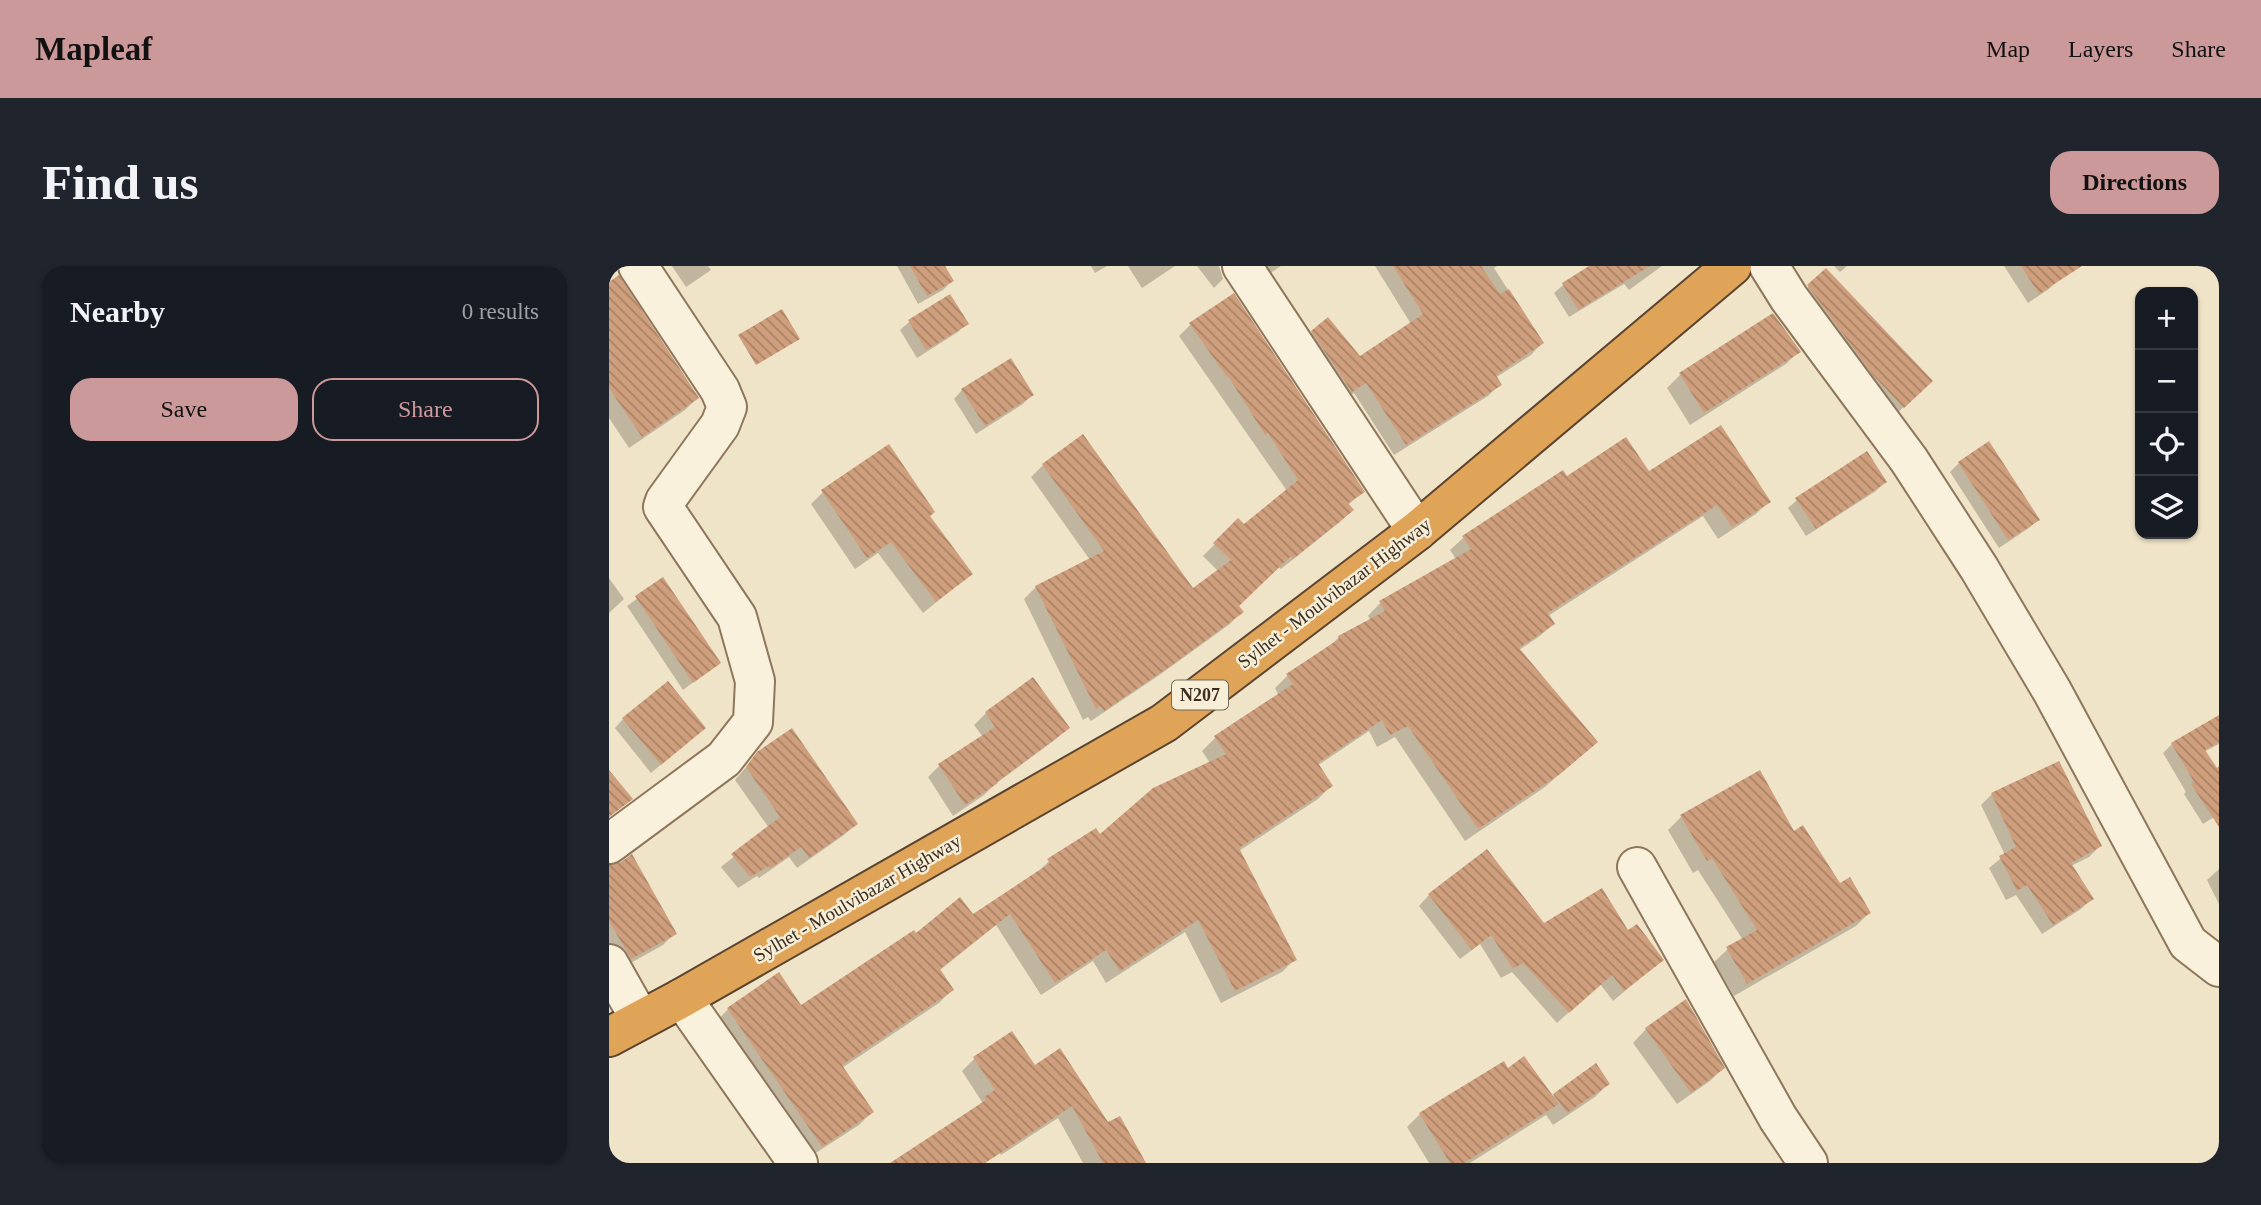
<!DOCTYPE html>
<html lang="en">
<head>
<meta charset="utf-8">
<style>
	:root { --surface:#171b24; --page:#20242c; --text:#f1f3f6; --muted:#9ea1a6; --line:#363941; --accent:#cc999b }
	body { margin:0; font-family:Georgia,serif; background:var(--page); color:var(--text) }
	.controls { position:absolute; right:21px; top:21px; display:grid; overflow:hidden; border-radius:14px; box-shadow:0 2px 5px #0004 }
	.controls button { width:63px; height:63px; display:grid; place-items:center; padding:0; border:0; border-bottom:2px solid var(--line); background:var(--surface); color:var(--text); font:35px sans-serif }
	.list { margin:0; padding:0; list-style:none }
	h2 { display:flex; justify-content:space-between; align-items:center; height:91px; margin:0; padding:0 28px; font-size:30px }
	h2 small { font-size:23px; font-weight:400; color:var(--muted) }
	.actions { display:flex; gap:14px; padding:21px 28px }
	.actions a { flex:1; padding:16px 0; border:2px solid var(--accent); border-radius:21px; text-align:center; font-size:24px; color:var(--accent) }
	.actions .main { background:var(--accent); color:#111 }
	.icon { flex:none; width:38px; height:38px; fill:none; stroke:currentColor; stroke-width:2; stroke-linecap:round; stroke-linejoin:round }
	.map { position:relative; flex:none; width:1610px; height:897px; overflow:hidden; border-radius:21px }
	header { display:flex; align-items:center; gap:42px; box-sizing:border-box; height:98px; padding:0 35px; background:var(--accent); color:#111 }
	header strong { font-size:33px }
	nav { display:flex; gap:38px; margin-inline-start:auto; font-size:24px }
	.intro { display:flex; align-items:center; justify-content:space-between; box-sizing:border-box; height:168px; padding:0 42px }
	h1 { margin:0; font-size:49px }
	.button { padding:18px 32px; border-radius:21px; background:var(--accent); color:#111; font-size:24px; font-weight:700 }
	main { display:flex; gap:42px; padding:0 42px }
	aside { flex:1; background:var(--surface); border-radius:21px; box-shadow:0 2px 5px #0004 }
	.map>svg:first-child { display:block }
</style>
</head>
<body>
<header>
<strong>Mapleaf</strong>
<nav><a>Map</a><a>Layers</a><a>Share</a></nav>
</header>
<div class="intro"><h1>Find us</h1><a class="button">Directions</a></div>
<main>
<aside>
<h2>Nearby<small>0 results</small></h2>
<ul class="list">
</ul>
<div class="actions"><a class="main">Save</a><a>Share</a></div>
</aside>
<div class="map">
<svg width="1610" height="897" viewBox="0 0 1610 897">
	<defs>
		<pattern id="building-back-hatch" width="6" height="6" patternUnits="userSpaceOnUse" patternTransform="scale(1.75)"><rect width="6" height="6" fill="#cf9f7d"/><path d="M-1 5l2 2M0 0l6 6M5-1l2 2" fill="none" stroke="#a98266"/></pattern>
	</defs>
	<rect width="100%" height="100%" fill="#f0e4c8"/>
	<g fill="#0003">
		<polygon points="63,0 99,0 102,4 77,21"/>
		<polygon points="288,0 334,0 343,15 334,24 309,38"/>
		<polygon points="482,0 498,0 486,7"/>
		<polygon points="519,0 566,0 533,22"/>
		<polygon points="588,0 610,0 614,13 605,22"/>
		<polygon points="644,0 672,0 652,13"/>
		<polygon points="766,0 888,0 885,2 933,77 922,89 886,112 890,119 879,130 785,189 745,127 731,136 692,78 703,66 751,92 802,58"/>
		<polygon points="983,0 1053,0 1020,24 1015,18 960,51 945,27 954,19"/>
		<polygon points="1225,0 1238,0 1231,6"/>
		<polygon points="1395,0 1442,0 1450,13 1440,23 1419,37"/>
		<polygon points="1217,4 1322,115 1281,154 1186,34"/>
		<polygon points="0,18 88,132 76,144 20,182 0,152"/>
		<polygon points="340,31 357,58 349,66 308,92 291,64 300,56"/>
		<polygon points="1164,50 1190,85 1177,98 1081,159 1058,122 1071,109"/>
		<polygon points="582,58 754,226 739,239 743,244 731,256 672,303 669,300 628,340 632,346 621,358 549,410 482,455 479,451 474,454 415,333 427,321 481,294 422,211 434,199 474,171 584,325 610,306 594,290 629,255 635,260 678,225 570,70"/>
		<polygon points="353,124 423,129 414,138 367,168 345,133"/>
		<polygon points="1380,178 1429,254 1420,262 1390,282 1341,206 1350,197"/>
		<polygon points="1039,208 1159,236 1147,248 1109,273 1094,250 939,350 944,358 931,370 910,384 987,476 936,521 856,575 786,471 768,481 760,465 708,500 722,520 709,533 630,585 686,693 673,706 612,737 576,666 497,717 484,695 432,729 387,659 330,705 343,724 330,737 233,802 263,846 250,859 199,892 107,756 119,743 192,741 307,669 364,650 427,608 440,595 490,571 601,497 593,485 606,472 670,430 666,422 678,410 717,384 730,371 762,355 759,350 771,337 847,293 841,284 854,272 957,213"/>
		<polygon points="1276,216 1267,225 1197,270 1179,242 1188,234"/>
		<polygon points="214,226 319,251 362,308 314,347 269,287 246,303 202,238"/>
		<polygon points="0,312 15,333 0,347"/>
		<polygon points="54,314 110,397 74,424 18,340"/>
		<polygon points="424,413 459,462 447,473 385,519 375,529 344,550 319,511 330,500 374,471 365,459 377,447"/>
		<polygon points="1610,452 1610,478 1595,486 1610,509 1610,548 1594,558 1575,528 1577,526 1554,487 1563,478"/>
		<polygon points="14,453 95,462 42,507 6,462"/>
		<polygon points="149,487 247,558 235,569 188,602 180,591 150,612 148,610 129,622 112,601 160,562 126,514"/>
		<polygon points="1383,528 1491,580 1480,591 1462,600 1483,632 1472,643 1433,668 1407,629 1397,634 1380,602 1396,589 1372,539"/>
		<polygon points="1072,551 1230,619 1260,647 1247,660 1125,730 1105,696 1119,683 1134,674 1089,604 1084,607 1059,564"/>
		<polygon points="0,601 65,668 54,679 11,703 0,685"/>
		<polygon points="1610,603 1610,638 1598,614"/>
		<polygon points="820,629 935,660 1019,667 1053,694 1004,735 991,718 948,757 903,706 892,712 871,678 851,693 810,640"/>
		<polygon points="1037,763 1114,802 1101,815 1068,838 1024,777"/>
		<polygon points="366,792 425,801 498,859 535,897 474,897 449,852 392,889 391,887 375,897 284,897 365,844 373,836 353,805"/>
		<polygon points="898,804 943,831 945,829 999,818 986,831 944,859 937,849 861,897 820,897 798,861 811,848"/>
	</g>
	<g fill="url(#building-back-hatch)">
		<polygon points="301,0 336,0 345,15 318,30"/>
		<polygon points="784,0 872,0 891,28 900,23 935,77 887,109 893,119 797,179 757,117 743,126 702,65 719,51 751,90 814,48"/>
		<polygon points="980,0 1041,0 969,44 953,17"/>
		<polygon points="1412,0 1473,0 1430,28"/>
		<polygon points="1217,2 1324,115 1295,142 1264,109 1198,19"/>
		<polygon points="10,9 90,132 33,171 0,122 0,16"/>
		<polygon points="625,27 756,226 739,237 745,244 684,293 682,290 630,340 635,346 563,399 495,445 491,440 487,443 426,320 495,285 433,198 474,168 584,322 622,294 604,277 629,252 635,258 689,214 659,167 656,169 619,110 618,111 580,57"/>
		<polygon points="341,28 360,58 317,84 299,54"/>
		<polygon points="173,43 191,73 147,99 129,69"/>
		<polygon points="1164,47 1192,86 1095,147 1070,107"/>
		<polygon points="402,92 425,129 376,160 352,123"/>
		<polygon points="1112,159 1162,236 1123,261 1108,239 939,347 946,358 910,382 989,476 951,508 869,563 799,460 781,469 773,454 709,497 724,520 630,582 688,694 626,725 589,654 511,705 497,684 446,717 401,648 331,703 345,724 233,799 265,846 213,881 118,742 170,706 192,739 305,664 307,667 351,631 364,648 441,597 438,593 487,562 491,568 544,522 617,488 605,470 684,418 677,408 730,373 729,370 776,345 770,335 862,283 853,270 876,255 954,204 958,210 1017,171 1040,205"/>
		<polygon points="1380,175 1431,254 1399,274 1349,196"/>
		<polygon points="280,178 326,246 321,250 364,308 327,336 282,276 258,292 212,224"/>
		<polygon points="1258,185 1278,216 1207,263 1186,232"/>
		<polygon points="54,311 112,397 84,417 26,330"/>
		<polygon points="424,411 461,462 388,516 389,517 356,539 329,498 386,461 376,446"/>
		<polygon points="59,415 97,462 52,499 13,452"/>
		<polygon points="1610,449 1610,476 1596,484 1608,502 1610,500 1610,561 1582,518 1585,516 1562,477"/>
		<polygon points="183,462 249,558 200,592 192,581 162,602 160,600 141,611 122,588 171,551 137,501 148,486"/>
		<polygon points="1450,495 1493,580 1462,597 1485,633 1444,659 1418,619 1408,625 1390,590 1407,581 1382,527"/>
		<polygon points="0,504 24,533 0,551"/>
		<polygon points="1151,504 1185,565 1194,559 1231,617 1241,611 1262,647 1138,718 1117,681 1148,664 1103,592 1098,595 1071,549"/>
		<polygon points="878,583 935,657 993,622 1019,664 1028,658 1055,694 1015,725 1003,709 960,747 914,697 904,703 882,669 863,684 819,628"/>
		<polygon points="23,588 68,668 22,693 0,655 0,599 12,596"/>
		<polygon points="1077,733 1116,802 1082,827 1036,762"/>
		<polygon points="403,765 426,799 451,782 499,856 511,850 537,897 494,897 463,840 376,897 281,897 377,834 375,831 386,824 364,791"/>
		<polygon points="915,790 950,838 855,897 841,897 810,847 895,795 899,802"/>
		<polygon points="987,797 1001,818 958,847 944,828"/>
	</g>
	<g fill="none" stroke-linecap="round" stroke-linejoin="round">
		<defs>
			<g id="minor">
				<polyline points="633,0 808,265"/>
				<polyline points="1160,0 1180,32 1300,194 1370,302 1443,425 1579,677 1610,701"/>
				<polyline points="0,578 115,493 144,456 146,415 128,351 54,241 56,235 111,159 118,141 111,124 29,0"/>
				<polyline points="1028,601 1169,852 1199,897"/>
				<polyline points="0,698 31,753"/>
				<polyline points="73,732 189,897"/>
			</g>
			<polyline id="highway" points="0,771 73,732 555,457 808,265 1123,0"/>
		</defs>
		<use href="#minor" stroke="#8d765c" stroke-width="42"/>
		<use href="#highway" stroke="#5b4430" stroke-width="42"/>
		<use href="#minor" stroke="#faf1dc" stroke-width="38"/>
		<use href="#highway" stroke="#e0a458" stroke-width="38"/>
	</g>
	<g text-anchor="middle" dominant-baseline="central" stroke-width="5" stroke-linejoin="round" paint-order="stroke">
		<rect fill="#f7eed8" stroke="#756857" stroke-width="2" x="563" y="414.5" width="56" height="29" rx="5"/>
		<g font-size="18" font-weight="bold" fill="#3d2e20">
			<text x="591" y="429">N207</text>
		</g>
		<g font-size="19" fill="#3d2e20" stroke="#f7eed8">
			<text transform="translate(725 327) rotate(-37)">Sylhet - Moulvibazar Highway</text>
			<text transform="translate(248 632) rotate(-30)">Sylhet - Moulvibazar Highway</text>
		</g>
	</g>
</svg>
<div class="controls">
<button>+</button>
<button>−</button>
<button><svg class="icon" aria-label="locate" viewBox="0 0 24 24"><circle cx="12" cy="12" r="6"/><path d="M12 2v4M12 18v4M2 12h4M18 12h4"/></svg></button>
<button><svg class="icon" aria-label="layers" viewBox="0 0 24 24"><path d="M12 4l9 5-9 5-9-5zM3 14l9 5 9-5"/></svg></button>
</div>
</div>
</main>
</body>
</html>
